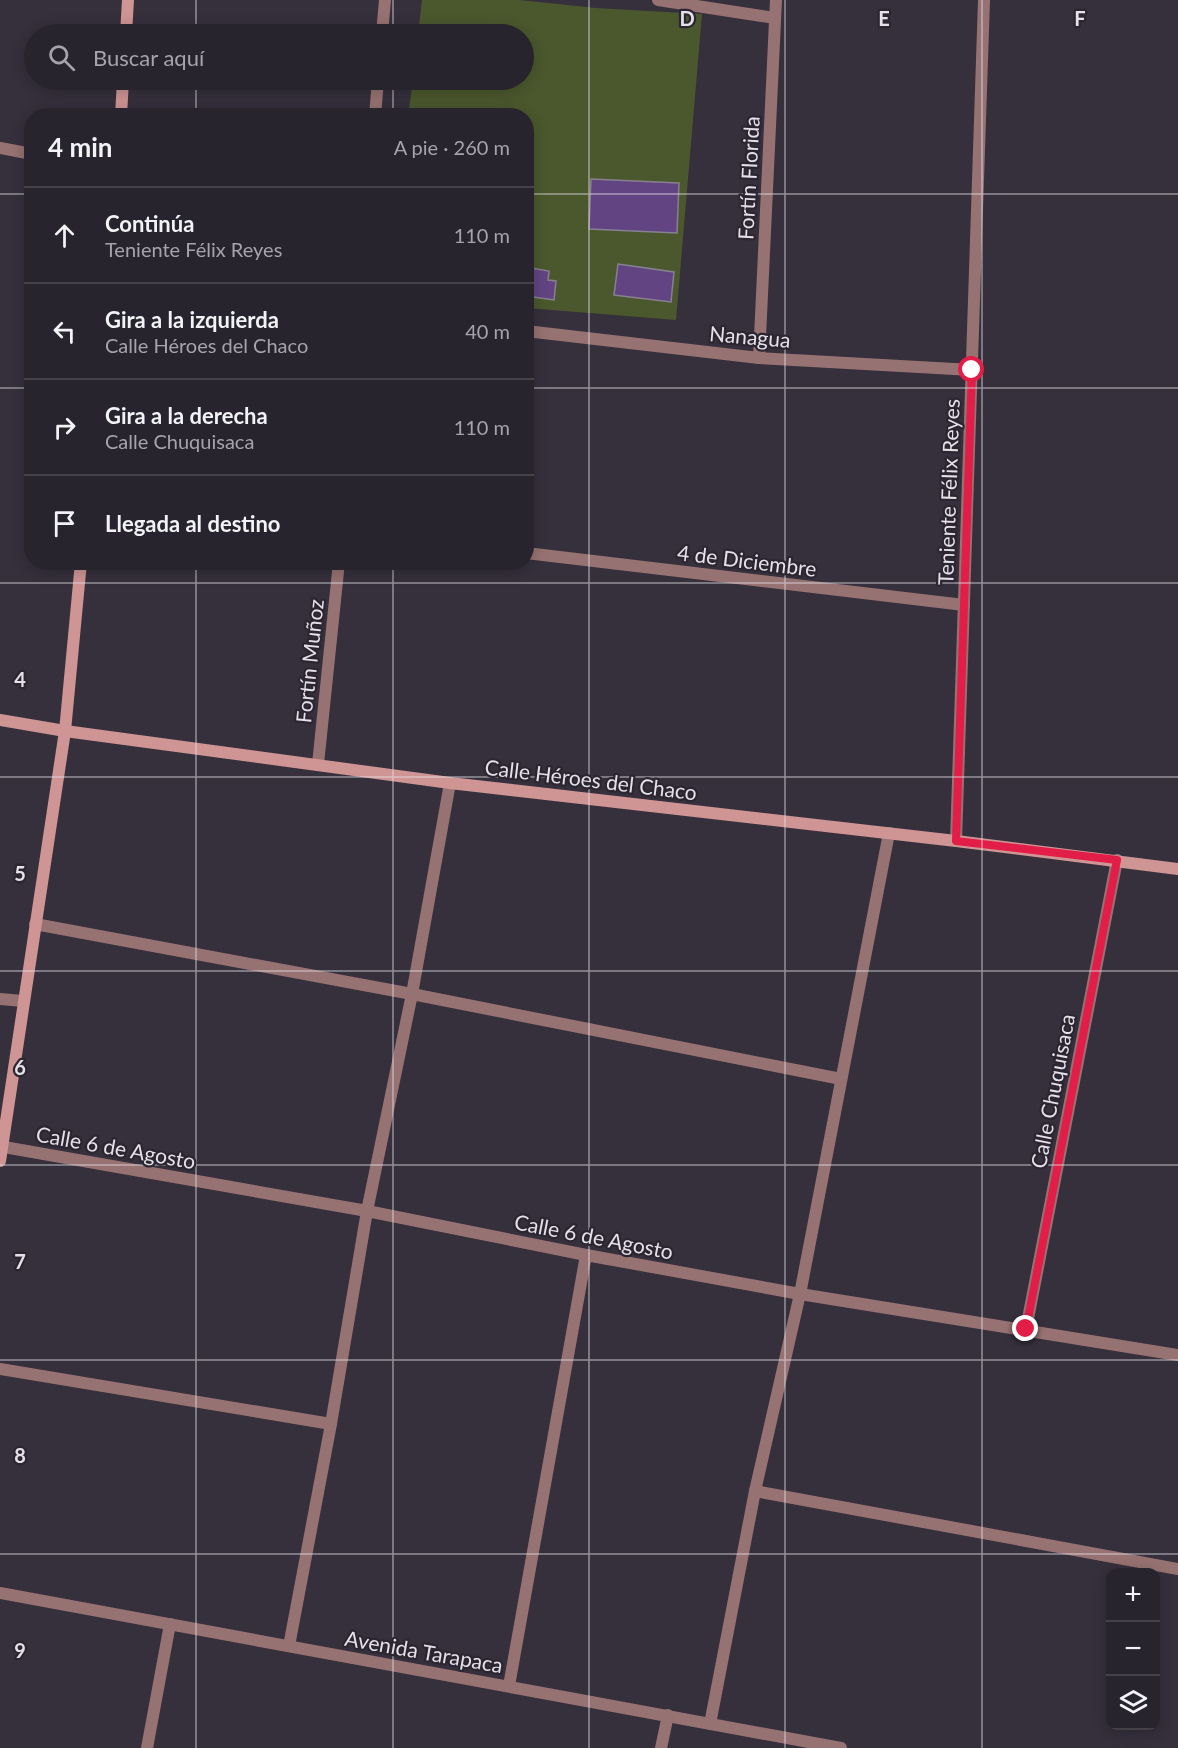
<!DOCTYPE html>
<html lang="es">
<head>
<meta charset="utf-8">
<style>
	:root { --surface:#28242d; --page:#343039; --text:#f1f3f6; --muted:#a5a4aa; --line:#444149 }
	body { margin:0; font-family:Lato,sans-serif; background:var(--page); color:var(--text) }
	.controls { position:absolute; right:18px; bottom:18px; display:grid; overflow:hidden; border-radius:12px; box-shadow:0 3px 15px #0003 }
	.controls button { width:54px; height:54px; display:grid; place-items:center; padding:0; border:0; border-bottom:2px solid var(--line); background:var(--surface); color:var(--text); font:30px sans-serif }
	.stop { position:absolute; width:18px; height:18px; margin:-14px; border:4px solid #e11d48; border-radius:50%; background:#fff }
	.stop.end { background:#e11d48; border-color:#fff; box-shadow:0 2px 6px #0008 }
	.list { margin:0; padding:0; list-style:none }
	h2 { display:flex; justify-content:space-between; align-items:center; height:78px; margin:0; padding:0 24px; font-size:26px }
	h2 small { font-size:20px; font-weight:400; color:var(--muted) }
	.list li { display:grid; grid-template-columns:39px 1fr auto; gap:18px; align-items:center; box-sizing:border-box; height:96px; padding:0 24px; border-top:2px solid var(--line) }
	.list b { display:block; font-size:22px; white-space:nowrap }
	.list p { margin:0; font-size:20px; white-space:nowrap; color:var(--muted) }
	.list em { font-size:20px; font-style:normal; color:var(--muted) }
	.icon { flex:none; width:33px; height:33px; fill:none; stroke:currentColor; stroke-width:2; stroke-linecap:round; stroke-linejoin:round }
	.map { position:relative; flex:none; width:1178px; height:1748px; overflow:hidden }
	.search { position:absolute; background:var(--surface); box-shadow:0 3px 15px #0003; left:24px; top:24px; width:510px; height:66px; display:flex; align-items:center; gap:15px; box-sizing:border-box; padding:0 21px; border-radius:33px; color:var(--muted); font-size:22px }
	.panel { position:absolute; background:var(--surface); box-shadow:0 3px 15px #0003; left:24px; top:108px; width:510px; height:462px; border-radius:24px }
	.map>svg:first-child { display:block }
</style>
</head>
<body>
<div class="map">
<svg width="1178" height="1748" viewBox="0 0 1178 1748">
	<rect width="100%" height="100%" fill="#35303c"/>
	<polygon fill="#4b582d" points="422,0 519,0 596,8 702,14 676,320 527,308 526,116 408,116 413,80 524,80 524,34 418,34"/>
	<g fill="#634483" stroke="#87818f" stroke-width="1.5">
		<polygon points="591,179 679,183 677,233 589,229"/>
		<polygon points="618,264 674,272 671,302 614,295"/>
		<polygon points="531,268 549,271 548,280 556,281 554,300 526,296 526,275 530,276"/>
	</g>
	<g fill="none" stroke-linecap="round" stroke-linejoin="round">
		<g stroke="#977272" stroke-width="12">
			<polyline points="658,0 775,18"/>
			<polyline points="382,34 385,0"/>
			<polyline points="375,116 378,80"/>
			<polyline points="0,148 32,154"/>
			<polyline points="526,331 759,358 972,370"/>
			<polyline points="759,358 776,0"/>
			<polyline points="526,553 964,605"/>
			<polyline points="318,764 339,562"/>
			<polyline points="956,841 984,0"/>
			<polyline points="35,924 412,994 841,1079"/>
			<polyline points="0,999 23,1001"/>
			<polyline points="4,1147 367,1211 586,1255 800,1294 1178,1355"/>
			<polyline points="1026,1329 1117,860"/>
			<polyline points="0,1369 331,1424"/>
			<polyline points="755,1491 1178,1569"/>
			<polyline points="0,1593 841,1748"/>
			<polyline points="289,1646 331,1424 367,1211 412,994 450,783"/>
			<polyline points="509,1686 586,1255"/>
			<polyline points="710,1724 755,1491 800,1294 889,833"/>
			<polyline points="147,1748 170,1624"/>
			<polyline points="661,1748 668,1715"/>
		</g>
		<g stroke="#cf9494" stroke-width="12">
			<polyline points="126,34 128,0"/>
			<polyline points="121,116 123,80"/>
			<polyline points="0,720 65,731 450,783 956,841 1178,869"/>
			<polyline points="0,1161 65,731 81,562"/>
		</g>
	</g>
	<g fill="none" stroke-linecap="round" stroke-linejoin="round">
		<polyline stroke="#e11d48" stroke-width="8" points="972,370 956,841 1117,860 1026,1329"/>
	</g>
	<path fill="none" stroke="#e4e1e9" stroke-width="1.5" stroke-opacity="0.55" d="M196,0V34M393,0V34M589,0V1748M785,0V1748M982,0V1748M196,80V116M393,80V116M0,194H32M526,194H1178M0,388H32M526,388H1178M196,562V1748M393,562V1748M0,583H1178M0,777H1178M0,971H1178M0,1165H1178M0,1360H1178M0,1554H1178"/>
	<g text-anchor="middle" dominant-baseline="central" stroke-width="4.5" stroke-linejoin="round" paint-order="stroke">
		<g font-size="21" fill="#e4e1e9" stroke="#2b2631">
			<text transform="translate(748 178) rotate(-87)">Fortín Florida</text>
			<text transform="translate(750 336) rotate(5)">Nanagua</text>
			<text transform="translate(948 492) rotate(-88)">Teniente Félix Reyes</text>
			<text transform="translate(747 560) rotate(7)">4 de Diciembre</text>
			<text transform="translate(309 661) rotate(-84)">Fortín Muñoz</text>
			<text transform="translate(591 779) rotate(7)">Calle Héroes del Chaco</text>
			<text transform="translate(1052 1091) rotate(-79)">Calle Chuquisaca</text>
			<text transform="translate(116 1147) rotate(10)">Calle 6 de Agosto</text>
			<text transform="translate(594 1236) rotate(11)">Calle 6 de Agosto</text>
			<text transform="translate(424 1651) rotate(10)">Avenida Tarapaca</text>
		</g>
	</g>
	<g font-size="20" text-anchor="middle" font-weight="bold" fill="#e4e1e9" stroke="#2b2631" stroke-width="4.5" stroke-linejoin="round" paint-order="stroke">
		<text x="687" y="26">D</text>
		<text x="884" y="26">E</text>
		<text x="1080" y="26">F</text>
		<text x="20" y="687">4</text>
		<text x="20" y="881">5</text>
		<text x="20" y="1075">6</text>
		<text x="20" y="1269">7</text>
		<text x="20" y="1463">8</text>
		<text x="20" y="1658">9</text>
	</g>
</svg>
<div class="controls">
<button>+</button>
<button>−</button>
<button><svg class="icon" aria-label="layers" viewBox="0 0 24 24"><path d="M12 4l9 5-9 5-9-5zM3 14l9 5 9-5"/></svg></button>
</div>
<div class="stop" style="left:972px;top:370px"></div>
<div class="stop end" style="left:1026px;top:1329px"></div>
<div class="search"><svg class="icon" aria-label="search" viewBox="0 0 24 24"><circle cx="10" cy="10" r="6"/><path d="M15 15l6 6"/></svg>Buscar aquí</div>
<section class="panel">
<h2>4 min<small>A pie · 260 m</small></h2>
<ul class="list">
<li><svg class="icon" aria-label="ahead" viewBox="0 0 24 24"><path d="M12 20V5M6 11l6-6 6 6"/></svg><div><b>Continúa</b><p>Teniente Félix Reyes</p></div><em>110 m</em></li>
<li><svg class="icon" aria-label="left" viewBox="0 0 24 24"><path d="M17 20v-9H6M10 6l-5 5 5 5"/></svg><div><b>Gira a la izquierda</b><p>Calle Héroes del Chaco</p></div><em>40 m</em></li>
<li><svg class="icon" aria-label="right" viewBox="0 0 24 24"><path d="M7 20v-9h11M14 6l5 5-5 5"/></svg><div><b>Gira a la derecha</b><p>Calle Chuquisaca</p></div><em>110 m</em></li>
<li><svg class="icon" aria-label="arrive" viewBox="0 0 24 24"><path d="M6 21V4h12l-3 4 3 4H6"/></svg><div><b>Llegada al destino</b></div></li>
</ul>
</section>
</div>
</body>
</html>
